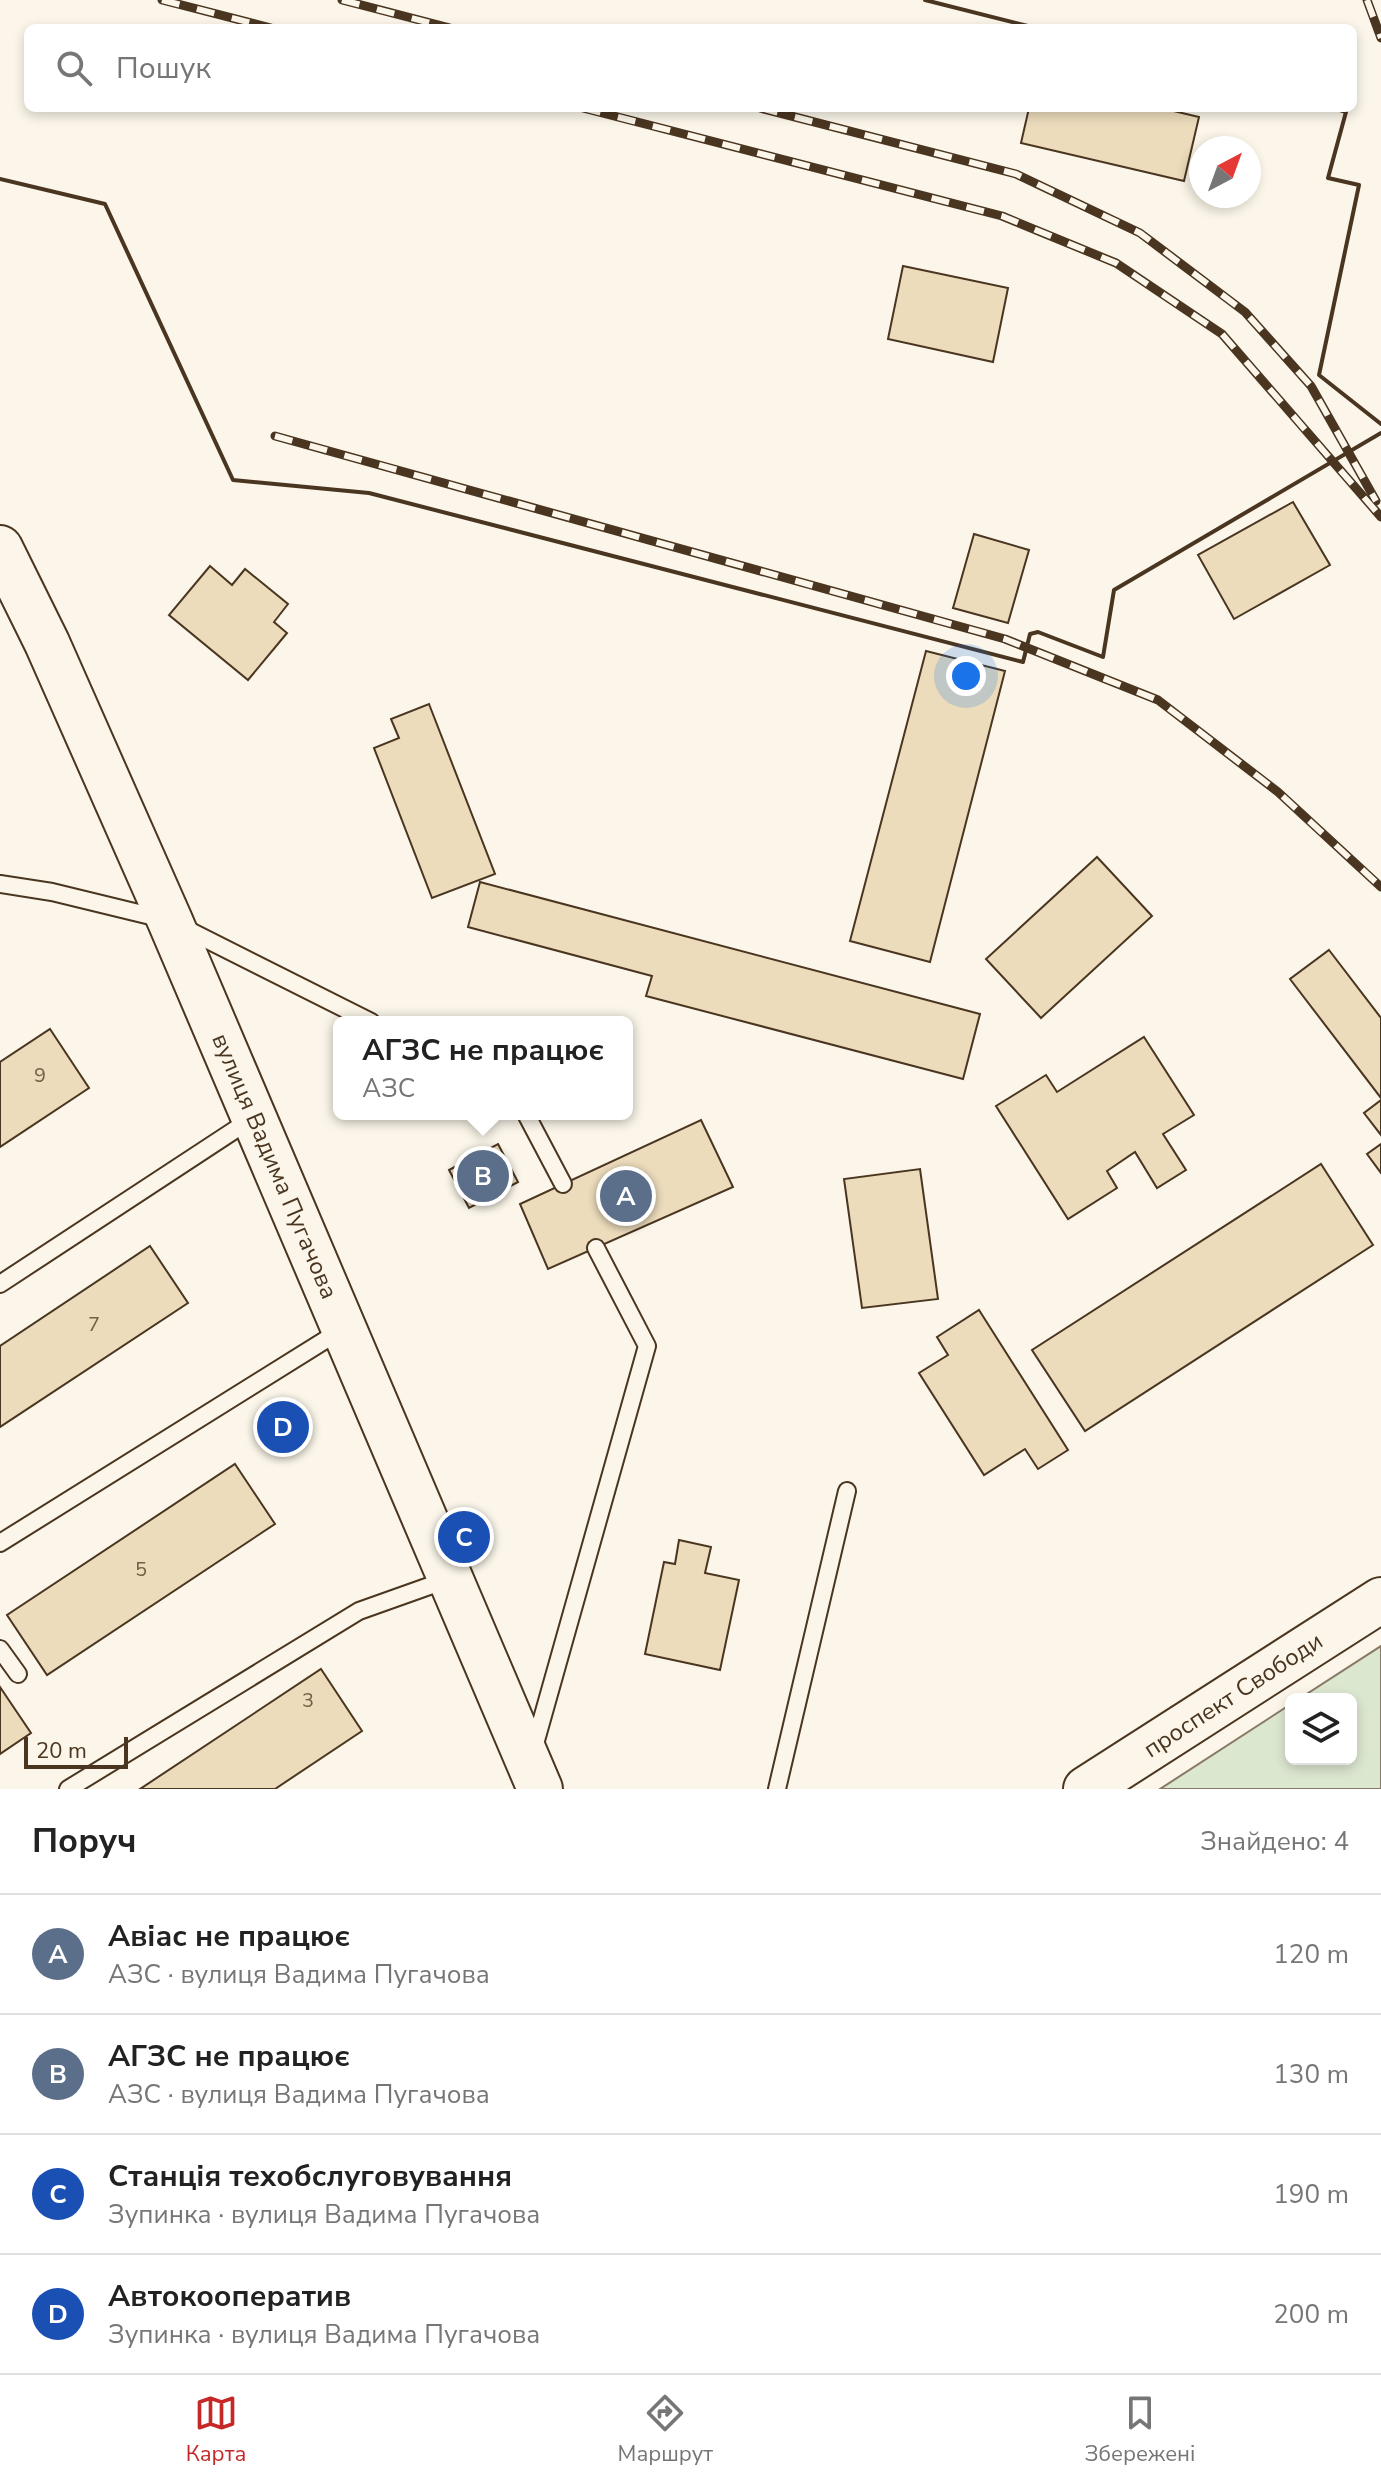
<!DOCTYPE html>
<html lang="uk">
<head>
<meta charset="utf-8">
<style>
	:root { --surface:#fff; --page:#f6f6f6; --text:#222; --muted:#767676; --line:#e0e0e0; --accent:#c62828 }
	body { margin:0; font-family:"Nunito Sans",sans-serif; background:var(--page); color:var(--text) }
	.controls { position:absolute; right:24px; bottom:24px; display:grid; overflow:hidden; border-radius:12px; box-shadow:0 4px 12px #0003 }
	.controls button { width:72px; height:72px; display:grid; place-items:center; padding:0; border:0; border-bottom:2px solid var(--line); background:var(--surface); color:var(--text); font:40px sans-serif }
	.compass { position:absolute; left:1189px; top:136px; width:72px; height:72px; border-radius:50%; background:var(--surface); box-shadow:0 4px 12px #0003; rotate:41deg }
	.scale { position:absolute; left:24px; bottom:20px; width:104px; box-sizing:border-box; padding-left:8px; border:4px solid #4a3520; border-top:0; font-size:22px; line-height:28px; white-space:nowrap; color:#4a3520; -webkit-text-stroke:6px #fbf6e9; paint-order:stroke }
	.you { position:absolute; left:966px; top:676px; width:28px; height:28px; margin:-20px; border:6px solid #fff; border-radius:50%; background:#1a73e8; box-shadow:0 0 0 12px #1a73e833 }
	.badge { display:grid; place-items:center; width:52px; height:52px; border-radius:50%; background:var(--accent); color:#fff; font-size:26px; font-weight:700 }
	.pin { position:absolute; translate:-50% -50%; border:4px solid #fff; box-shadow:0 2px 8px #0006 }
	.popup { position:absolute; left:333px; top:1016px; width:300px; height:104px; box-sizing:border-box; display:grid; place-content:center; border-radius:12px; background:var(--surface); filter:drop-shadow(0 2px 6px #0005); font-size:26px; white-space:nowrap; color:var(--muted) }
	.popup b { font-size:30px; color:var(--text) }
	.popup::after { content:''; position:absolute; left:50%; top:100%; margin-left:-16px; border:16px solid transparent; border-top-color:var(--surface) }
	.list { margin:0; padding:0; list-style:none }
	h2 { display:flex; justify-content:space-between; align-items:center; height:104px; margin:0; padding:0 32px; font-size:34px }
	h2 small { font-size:26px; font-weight:400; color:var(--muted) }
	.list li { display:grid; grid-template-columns:52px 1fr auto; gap:24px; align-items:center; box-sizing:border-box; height:120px; padding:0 32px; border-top:2px solid var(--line) }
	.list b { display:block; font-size:30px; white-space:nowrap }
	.list p { margin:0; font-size:26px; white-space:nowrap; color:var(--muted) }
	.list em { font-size:26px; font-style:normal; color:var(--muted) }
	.icon { flex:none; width:44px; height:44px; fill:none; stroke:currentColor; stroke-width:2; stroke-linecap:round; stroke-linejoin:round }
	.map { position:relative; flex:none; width:1381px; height:1789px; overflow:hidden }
	.search { position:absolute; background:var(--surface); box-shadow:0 4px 12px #0003; left:24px; right:24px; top:24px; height:88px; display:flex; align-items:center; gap:20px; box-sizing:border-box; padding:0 28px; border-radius:12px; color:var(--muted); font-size:30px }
	.sheet { height:584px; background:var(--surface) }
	nav { display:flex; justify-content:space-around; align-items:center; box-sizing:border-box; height:112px; border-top:2px solid var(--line); background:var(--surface); font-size:22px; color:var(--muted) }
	nav a { display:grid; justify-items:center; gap:4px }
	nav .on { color:var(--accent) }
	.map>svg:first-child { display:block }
</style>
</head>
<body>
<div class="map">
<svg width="1381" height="1789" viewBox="0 0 1381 1789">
	<rect width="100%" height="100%" fill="#fbf6e9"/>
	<polygon fill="#dce7d0" stroke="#887966" stroke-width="2" points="1381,1646 1381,1789 1160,1789 1291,1704 1291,1759 1351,1759 1351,1699 1299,1699"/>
	<g fill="#ecdcbc" stroke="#4a3520" stroke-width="2">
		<polygon points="1029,108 1161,108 1199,117 1184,181 1021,143"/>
		<polygon points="903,266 1008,288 993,362 888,339"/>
		<polygon points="1293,502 1330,565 1234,619 1198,555"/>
		<polygon points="974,534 1029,550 1008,623 953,608"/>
		<polygon points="210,566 232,585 245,569 288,604 274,622 287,633 248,680 169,615"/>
		<polygon points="926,651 1005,671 930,962 850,941"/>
		<polygon points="429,704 495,874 432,898 374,748 399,738 391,719"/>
		<polygon points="1097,857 1152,916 1041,1018 986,959"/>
		<polygon points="480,882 980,1014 963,1079 646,996 652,976 468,927"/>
		<polygon points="1329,950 1381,1018 1381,1098 1290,979"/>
		<polygon points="50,1029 89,1088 0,1147 0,1062"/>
		<polygon points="1144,1037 1194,1115 1163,1134 1186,1170 1157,1188 1135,1152 1107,1171 1117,1188 1068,1219 996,1106 1046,1075 1057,1092"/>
		<polygon points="1381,1100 1381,1135 1364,1113"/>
		<polygon points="701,1120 733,1187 548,1269 520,1204"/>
		<polygon points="498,1144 518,1182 469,1208 449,1170"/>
		<polygon points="1381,1144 1381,1173 1367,1154"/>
		<polygon points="1321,1164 1373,1245 1085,1431 1032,1350"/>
		<polygon points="920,1169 938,1299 862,1308 844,1179"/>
		<polygon points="150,1246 188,1303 0,1427 0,1346"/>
		<polygon points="979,1310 1068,1450 1038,1469 1025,1449 984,1475 919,1373 948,1355 937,1337"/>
		<polygon points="235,1464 275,1524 47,1675 7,1615"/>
		<polygon points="679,1540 711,1547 705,1573 739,1580 720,1670 645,1654 664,1562 675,1564"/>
		<polygon points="321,1669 362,1731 275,1789 140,1789"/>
		<polygon points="0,1687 31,1733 0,1754"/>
	</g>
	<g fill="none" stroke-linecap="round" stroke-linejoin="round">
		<defs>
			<g id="service">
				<polyline points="0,884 52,892 163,919"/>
				<polyline points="184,928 371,1022"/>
				<polyline points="526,1114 563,1184"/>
				<polyline points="0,1284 253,1118"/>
				<polyline points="0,1543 343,1329"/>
				<polyline points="0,1649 18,1674"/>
				<polyline points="533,1751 647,1346 596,1248"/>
				<polyline points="68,1789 359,1611 449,1579"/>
				<polyline points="777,1789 847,1491"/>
			</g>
			<polyline id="primary" points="0,548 47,643 170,921 540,1789"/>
			<polyline id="trunk" points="1086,1789 1381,1600"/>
		</defs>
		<use href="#service" stroke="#4a3520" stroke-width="20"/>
		<use href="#primary" stroke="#4a3520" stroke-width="48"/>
		<use href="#trunk" stroke="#4a3520" stroke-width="48"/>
		<use href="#service" stroke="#fbf6e9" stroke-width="16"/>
		<use href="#primary" stroke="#fbf6e9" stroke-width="44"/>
		<use href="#trunk" stroke="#fbf6e9" stroke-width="44"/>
		<defs>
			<g id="rail">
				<polyline points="162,0 271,28"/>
				<polyline points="342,0 450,28"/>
				<polyline points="1367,0 1381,38"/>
				<polyline points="583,108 1002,216 1116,263 1222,334 1381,517"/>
				<polyline points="760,108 1016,174 1140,233 1245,312 1311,386 1376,501"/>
				<polyline points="275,436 1005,639 1158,700 1278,792 1381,887"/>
			</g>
		</defs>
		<use href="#rail" stroke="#4a3520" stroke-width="9"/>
		<use href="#rail" stroke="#fbf6e9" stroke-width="6" stroke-dasharray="18" stroke-linecap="butt"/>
		<g stroke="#4a3520" stroke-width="4">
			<polyline points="925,0 1036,28"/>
			<polyline points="1334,108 1346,112 1328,178 1359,185 1319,375 1381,424"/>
			<polyline points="0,179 105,204 233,480 369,493 1023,662 1030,634 1038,632 1103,657 1114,590 1381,433"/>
		</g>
	</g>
	<g text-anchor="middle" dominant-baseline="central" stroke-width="6" stroke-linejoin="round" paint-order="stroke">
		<g font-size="20" fill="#725f47">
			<text x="40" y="1075">9</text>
			<text x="94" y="1324">7</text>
			<text x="141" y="1569">5</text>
			<text x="308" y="1700">3</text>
		</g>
		<g font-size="24" fill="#4a3520" stroke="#fbf6e9">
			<text transform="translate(275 1166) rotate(67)">вулиця Вадима Пугачова</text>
			<text transform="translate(1233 1695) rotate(-33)">проспект Свободи</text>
		</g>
	</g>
</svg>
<div class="controls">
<button><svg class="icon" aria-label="layers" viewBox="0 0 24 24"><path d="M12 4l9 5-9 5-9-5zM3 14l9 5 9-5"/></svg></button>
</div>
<svg class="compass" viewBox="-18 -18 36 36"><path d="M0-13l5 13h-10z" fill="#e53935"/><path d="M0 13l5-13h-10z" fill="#767676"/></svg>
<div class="scale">20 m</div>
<div class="you"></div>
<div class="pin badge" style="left:626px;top:1196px;background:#5c6f8a">A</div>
<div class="pin badge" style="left:483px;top:1176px;background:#5c6f8a">B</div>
<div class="popup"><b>АГЗС не працює</b>АЗС</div>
<div class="pin badge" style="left:464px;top:1537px;background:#1a4fb4">C</div>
<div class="pin badge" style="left:283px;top:1427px;background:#1a4fb4">D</div>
<div class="search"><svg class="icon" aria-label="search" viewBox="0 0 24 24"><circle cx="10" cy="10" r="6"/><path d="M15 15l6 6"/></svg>Пошук</div>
</div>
<section class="sheet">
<h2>Поруч<small>Знайдено: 4</small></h2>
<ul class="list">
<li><span class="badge" style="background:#5c6f8a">A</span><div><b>Авіас не працює</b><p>АЗС · вулиця Вадима Пугачова</p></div><em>120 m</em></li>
<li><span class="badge" style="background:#5c6f8a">B</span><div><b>АГЗС не працює</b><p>АЗС · вулиця Вадима Пугачова</p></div><em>130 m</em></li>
<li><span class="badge" style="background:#1a4fb4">C</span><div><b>Станція техобслуговування</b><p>Зупинка · вулиця Вадима Пугачова</p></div><em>190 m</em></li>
<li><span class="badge" style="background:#1a4fb4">D</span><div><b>Автокооператив</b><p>Зупинка · вулиця Вадима Пугачова</p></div><em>200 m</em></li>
</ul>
</section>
<nav>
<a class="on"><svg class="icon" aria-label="map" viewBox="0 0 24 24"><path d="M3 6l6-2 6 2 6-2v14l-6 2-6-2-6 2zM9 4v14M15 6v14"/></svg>Карта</a>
<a><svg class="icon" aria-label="directions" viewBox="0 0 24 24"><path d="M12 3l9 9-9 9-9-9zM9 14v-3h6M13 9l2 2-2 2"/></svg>Маршрут</a>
<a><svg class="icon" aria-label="saved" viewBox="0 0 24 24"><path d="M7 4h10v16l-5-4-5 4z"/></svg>Збережені</a>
</nav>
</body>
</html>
